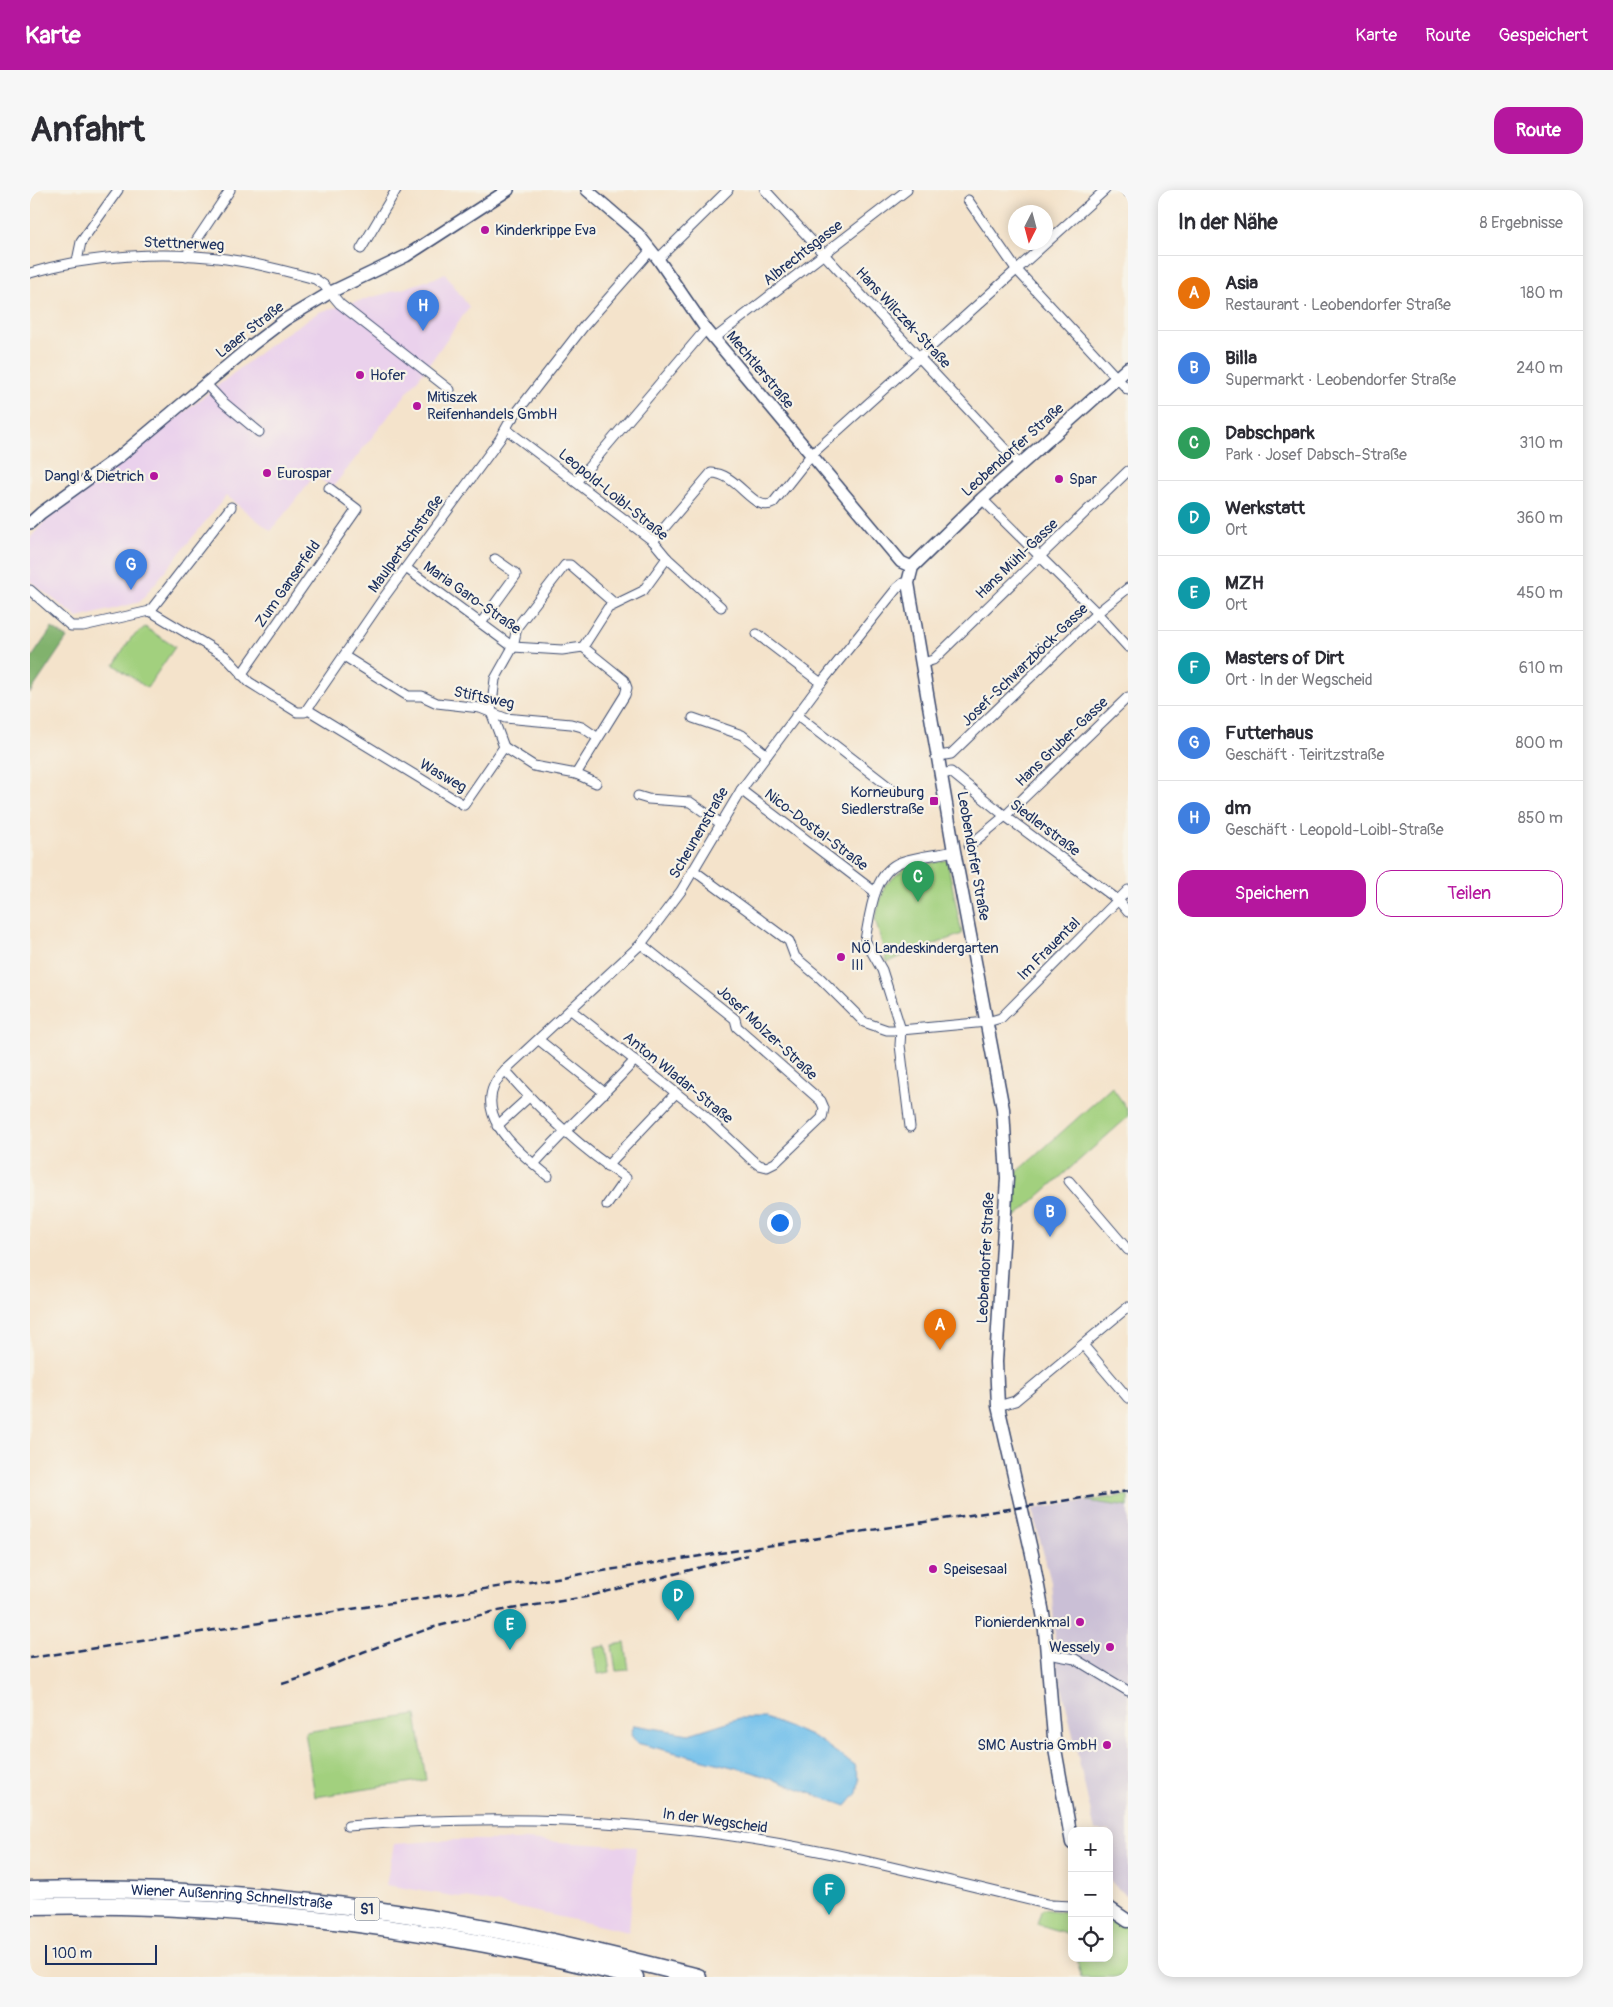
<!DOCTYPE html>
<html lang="de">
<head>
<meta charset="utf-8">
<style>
	:root { --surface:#fff; --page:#f7f7f7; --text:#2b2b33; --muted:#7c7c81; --line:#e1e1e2; --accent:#b5179e }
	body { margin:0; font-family:Pangolin,sans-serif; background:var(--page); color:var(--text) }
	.controls { position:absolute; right:15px; bottom:15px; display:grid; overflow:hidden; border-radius:10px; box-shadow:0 2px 12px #0003 }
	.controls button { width:45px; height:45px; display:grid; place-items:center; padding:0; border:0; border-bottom:1px solid var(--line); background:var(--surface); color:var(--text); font:25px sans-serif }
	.compass { position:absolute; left:978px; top:15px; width:45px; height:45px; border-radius:50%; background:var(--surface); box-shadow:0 2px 12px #0003; rotate:186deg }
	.scale { position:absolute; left:15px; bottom:12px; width:112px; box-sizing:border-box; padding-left:5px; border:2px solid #1b2f5e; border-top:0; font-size:14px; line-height:18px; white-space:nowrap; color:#1b2f5e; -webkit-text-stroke:4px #f7f3e8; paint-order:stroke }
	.you { position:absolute; left:749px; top:1032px; width:18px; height:18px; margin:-12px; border:4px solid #fff; border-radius:50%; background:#1a73e8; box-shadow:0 0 0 8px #1a73e833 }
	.badge { display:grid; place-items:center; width:32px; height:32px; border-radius:50%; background:var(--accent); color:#fff; font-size:16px; font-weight:700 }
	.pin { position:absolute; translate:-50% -41px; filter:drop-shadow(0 1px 2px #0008) }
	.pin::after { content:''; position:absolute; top:26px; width:18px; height:15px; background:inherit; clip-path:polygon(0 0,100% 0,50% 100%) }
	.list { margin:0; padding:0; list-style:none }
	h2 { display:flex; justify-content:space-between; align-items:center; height:65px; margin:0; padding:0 20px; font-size:21px }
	h2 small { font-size:16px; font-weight:400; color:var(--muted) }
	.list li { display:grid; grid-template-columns:32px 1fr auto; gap:15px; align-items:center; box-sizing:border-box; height:75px; padding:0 20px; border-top:1px solid var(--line) }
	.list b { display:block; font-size:19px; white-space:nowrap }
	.list p { margin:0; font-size:16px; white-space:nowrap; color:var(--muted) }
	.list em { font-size:16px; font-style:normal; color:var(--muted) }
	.actions { display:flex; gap:10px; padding:15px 20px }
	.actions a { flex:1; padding:11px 0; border:1px solid var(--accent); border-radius:15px; text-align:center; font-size:18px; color:var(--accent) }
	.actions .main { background:var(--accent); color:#fff }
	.icon { flex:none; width:28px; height:28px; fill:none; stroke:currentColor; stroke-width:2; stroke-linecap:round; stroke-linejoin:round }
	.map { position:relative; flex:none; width:1098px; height:1787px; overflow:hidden; border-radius:15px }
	header { display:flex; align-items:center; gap:30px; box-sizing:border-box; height:70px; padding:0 25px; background:var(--accent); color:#fff }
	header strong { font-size:24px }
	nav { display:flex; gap:28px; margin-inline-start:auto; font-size:18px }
	.intro { display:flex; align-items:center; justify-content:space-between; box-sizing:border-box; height:120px; padding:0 30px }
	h1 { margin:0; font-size:35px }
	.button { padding:12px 22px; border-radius:15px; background:var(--accent); color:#fff; font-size:18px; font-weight:700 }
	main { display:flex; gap:30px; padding:0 30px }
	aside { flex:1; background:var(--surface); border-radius:15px; box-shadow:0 2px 12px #0003 }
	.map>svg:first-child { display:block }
</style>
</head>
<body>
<header>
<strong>Karte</strong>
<nav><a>Karte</a><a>Route</a><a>Gespeichert</a></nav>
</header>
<div class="intro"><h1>Anfahrt</h1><a class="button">Route</a></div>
<main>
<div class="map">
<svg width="1098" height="1787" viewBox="0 0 1098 1787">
	<rect width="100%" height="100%" fill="#f7f3e8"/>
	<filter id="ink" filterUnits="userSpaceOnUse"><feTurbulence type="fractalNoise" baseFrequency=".02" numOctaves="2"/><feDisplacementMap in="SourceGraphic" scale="10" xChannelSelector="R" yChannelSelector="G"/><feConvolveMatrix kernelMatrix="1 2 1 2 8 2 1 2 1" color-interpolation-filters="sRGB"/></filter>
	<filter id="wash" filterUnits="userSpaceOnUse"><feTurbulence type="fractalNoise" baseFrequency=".0096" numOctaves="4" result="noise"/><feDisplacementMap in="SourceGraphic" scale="20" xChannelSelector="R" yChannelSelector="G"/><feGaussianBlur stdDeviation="1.12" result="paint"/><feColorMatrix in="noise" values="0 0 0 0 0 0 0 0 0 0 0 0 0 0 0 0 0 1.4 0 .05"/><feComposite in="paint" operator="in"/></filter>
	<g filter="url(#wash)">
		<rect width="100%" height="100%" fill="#f4e3cb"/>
		<g fill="#ead1ec">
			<polygon points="415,83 439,117 398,176 302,298 285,285 241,341 196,306 110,412 48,428 0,391 0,348 16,330 246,150 289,122 375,98 405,88"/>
			<polygon points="420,1650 496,1650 606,1657 599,1742 466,1713 356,1695 364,1654"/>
		</g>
		<polygon fill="#cabfd6" points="1057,1311 1098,1317 1098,1706 1087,1698 1079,1689 1079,1641 1065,1641 1027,1475 1021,1392 1002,1319"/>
		<g fill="#a2d07e" stroke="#5e806e">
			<polygon points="115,437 145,457 117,498 84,475 101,448"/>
			<polygon points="917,670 932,744 857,772 845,729 855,695 875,678"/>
			<polygon points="1082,897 1098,920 1098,927 984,1028 985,984"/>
			<polygon points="1098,1305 1098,1317 1057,1311"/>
			<polygon points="595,1453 599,1480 586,1481 582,1455"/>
			<polygon points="576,1456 580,1482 568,1484 564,1458"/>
			<polygon points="386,1525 396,1590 285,1607 275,1542"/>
			<polygon points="1013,1719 1042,1723 1042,1745 1007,1734 1011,1721"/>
			<polygon points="1079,1724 1098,1736 1097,1787 1051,1787 1047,1768 1079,1768"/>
		</g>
		<polygon fill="#81b26d" stroke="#4e7066" points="22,438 37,448 0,503 0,470"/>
		<polygon fill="#70bfeb" stroke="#4677a4" points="710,1528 735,1528 786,1548 824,1575 829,1590 827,1603 816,1616 722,1582 607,1553 601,1545 604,1535 659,1544"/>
	</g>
	<g filter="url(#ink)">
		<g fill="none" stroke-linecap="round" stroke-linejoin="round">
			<defs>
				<g id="minor">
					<polyline points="735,0 858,134 990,275"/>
					<polyline points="1096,0 1098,2"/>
					<polyline points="938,10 986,79 1098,200"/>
					<polyline points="331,59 366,0"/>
					<polyline points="156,66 200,0"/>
					<polyline points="628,69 698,0"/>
					<polyline points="47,71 51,52 88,0"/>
					<path d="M0,83C60,65 134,61 196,69C226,73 256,81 285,89L294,95L310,114L420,200"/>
					<polyline points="685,148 877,0"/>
					<polyline points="176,194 193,212 229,242"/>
					<polyline points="476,239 623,351 637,368 691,417"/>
					<polyline points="546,292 676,139"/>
					<polyline points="952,309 1067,423 1098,457"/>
					<path d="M623,351L681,283C707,282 724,324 743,313L781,265L1075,0"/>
					<polyline points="376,378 483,457 532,460 553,457"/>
					<polyline points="0,400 41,436 53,436 120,421 201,317"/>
					<polyline points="120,421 195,466 219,492 267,522 275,522 352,410 470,249 480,231 554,136 621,60"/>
					<polyline points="451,433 486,385 485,383 465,369"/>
					<polyline points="727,444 791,493"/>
					<polyline points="553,457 578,418 613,401 637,368"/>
					<polyline points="314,466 378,506 392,506 407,513 450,518 475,528 541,534 552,537 568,548"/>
					<polyline points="893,473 903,470 1098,281"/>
					<polyline points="211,485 327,319 299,298"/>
					<polyline points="278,520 434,615 474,557 461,522 465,489 483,457 487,437 535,375 540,375 585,414"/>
					<polyline points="766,525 863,600"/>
					<polyline points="663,528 712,545 737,565"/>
					<polyline points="474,557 504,576 546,584 566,593"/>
					<polyline points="909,566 921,564 1067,423 1098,398"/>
					<polyline points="546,584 595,505 597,498 594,490 553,457"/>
					<polyline points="912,584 921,582 975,626 1088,710 1098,722"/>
					<polyline points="711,600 845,702"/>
					<polyline points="608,606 618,609 660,612 690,633"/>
					<polyline points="939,656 975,626 1098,507"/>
					<polyline points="663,680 759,751 765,767 790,788 834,832 857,840 871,840 957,832 971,828 1098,700"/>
					<polyline points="541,820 674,925 722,970 729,975 737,977 745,973 792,928 794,918 791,911 707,837 705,829 611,754"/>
					<polyline points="509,850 575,903"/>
					<path d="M475,880C511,921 550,958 596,988L577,1015"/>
					<polyline points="467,936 499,907"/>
					<path d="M880,937L870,855L871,840L852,780L835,750C840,725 843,682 871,672C888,666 907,665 924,661"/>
					<path d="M504,974C536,938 573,906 605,870"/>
					<polyline points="577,976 646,903"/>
					<path d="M518,986C488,961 435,921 475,880L611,754L651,701L711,600L791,493L867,398L873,393H878"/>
					<polyline points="1039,991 1098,1060"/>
					<polyline points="1053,1155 1098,1208"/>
					<polyline points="968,1216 985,1211 1098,1117"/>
					<polyline points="1018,1464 1045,1469 1098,1501"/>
					<path d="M318,1636C454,1625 586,1628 722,1649C823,1665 922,1692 1021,1715L1042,1716"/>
				</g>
				<g id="tertiary">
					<polyline points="557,0 608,44 628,69 676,139 871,372 882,377"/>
					<polyline points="0,333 11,323 90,266 222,155 256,129 301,102 376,66 478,0"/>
				</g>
				<g id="secondary">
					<polyline points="1042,1653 1025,1559 1014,1429 1002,1364 968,1216 966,1172 977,988 973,919 924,661 878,393 882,377 952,309 1098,178"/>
					<polyline points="1079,1718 1098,1731"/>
				</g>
				<g id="motorway">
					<path id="s1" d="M0,1700C159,1696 320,1711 477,1742C541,1755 604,1771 668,1787"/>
					<path d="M0,1716C204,1712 408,1737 605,1787"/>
				</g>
			</defs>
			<use href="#minor" stroke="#3c4a6e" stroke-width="11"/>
			<use href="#tertiary" stroke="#3c4a6e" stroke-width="14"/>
			<use href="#secondary" stroke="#3c4a6e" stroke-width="15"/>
			<use href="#motorway" stroke="#3c4a6e" stroke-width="19"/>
			<use href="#minor" stroke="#fff" stroke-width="9"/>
			<use href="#tertiary" stroke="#fff" stroke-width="11"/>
			<use href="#secondary" stroke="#fff" stroke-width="12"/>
			<use href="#motorway" stroke="#fff" stroke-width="16"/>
			<g stroke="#1b2f5e" stroke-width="2.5" stroke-dasharray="8 4" stroke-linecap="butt">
				<polyline points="0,1468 1098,1301"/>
				<polyline points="252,1494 278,1486 333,1462 401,1438 462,1422 556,1407 718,1365"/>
			</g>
		</g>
	</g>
	<g fill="#b5179e" stroke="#f7f3e8" stroke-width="2">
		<circle cx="455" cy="40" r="5"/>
		<circle cx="330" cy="185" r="5"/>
		<circle cx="387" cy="216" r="5"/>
		<circle cx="237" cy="283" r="5"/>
		<circle cx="124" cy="286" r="5"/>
		<circle cx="1029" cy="289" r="5"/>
		<rect x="899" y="606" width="10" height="10" rx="2.5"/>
		<circle cx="811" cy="767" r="5"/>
		<circle cx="903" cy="1379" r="5"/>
		<circle cx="1050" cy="1432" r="5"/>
		<circle cx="1080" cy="1457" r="5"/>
		<circle cx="1077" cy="1555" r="5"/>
	</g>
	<g text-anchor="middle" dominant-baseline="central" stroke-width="4.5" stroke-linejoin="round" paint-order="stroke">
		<rect fill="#f7f3e8" stroke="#5d6a87" stroke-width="1" x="324.5" y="1707.5" width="25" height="23" rx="4"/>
		<g font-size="14" font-weight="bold" fill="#1b2f5e">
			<text x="337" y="1719">S1</text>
		</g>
		<g font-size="15" fill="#1b2f5e" stroke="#f7f3e8" text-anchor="start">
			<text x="465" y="40">Kinderkrippe Eva</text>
			<text x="340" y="185">Hofer</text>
			<text x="397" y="207">Mitiszek<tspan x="397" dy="17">Reifenhandels GmbH</tspan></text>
			<text x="247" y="283">Eurospar</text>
			<text x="114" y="286" text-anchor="end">Dangl &amp; Dietrich</text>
			<text x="1039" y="289">Spar</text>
			<text x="894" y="602" text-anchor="end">Korneuburg<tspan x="894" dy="17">Siedlerstraße</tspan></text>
			<text x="821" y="758">NÖ Landeskindergarten<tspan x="821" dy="17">III</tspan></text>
			<text x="913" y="1379">Speisesaal</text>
			<text x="1040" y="1432" text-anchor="end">Pionierdenkmal</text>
			<text x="1070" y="1457" text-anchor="end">Wessely</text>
			<text x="1067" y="1555" text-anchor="end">SMC Austria GmbH</text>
		</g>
		<g font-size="15" fill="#1b2f5e" stroke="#f7f3e8">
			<text transform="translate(154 54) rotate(2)">Stettnerweg</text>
			<text transform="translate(773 63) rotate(-38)">Albrechtsgasse</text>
			<text transform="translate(873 128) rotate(47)">Hans Wilczek-Straße</text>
			<text transform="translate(220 140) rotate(-38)">Laaer Straße</text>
			<text transform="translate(730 180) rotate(50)">Mechtlerstraße</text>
			<text transform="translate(983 260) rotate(-42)">Leobendorfer Straße</text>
			<text transform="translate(583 305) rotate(39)">Leopold-Loibl-Straße</text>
			<text transform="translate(376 354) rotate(-54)">Maulpertschstraße</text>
			<text transform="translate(987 369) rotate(-44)">Hans Mühl-Gasse</text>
			<text transform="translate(258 394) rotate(-55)">Zum Ganserfeld</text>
			<text transform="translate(442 408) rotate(35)">Maria Garo-Straße</text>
			<text transform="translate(995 475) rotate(-44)">Josef-Schwarzböck-Gasse</text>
			<text transform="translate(454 508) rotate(12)">Stiftsweg</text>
			<text transform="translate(1032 552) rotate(-44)">Hans Gruber-Gasse</text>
			<text transform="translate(413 586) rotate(30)">Wasweg</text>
			<text transform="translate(1015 638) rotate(37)">Siedlerstraße</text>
			<text transform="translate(786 640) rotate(37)">Nico-Dostal-Straße</text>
			<text transform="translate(669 643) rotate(-60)">Scheunenstraße</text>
			<text transform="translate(943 666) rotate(80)">Leobendorfer Straße</text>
			<text transform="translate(1019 759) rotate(-45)">Im Frauental</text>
			<text transform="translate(737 843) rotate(43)">Josef Molzer-Straße</text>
			<text transform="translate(648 888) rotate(39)">Anton Wladar-Straße</text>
			<text transform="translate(956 1068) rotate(-87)">Leobendorfer Straße</text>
			<text transform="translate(685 1631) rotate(8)">In der Wegscheid</text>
			<text stroke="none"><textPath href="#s1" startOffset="202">Wiener Außenring Schnellstraße</textPath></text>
		</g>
	</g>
</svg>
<div class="controls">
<button>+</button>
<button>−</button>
<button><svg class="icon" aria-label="locate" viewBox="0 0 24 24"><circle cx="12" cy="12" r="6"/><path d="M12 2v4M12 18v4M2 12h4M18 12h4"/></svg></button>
</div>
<svg class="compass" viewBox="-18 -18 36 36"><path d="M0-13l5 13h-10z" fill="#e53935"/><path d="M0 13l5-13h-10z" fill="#7c7c81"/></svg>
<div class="scale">100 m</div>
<div class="you"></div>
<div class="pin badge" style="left:910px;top:1160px;background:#e8710a">A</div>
<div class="pin badge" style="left:1020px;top:1047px;background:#3f7fe0">B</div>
<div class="pin badge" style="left:888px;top:712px;background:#2e9e5b">C</div>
<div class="pin badge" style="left:648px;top:1431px;background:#0f9aa8">D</div>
<div class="pin badge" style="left:480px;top:1460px;background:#0f9aa8">E</div>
<div class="pin badge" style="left:799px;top:1725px;background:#0f9aa8">F</div>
<div class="pin badge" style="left:101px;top:400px;background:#3f7fe0">G</div>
<div class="pin badge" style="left:393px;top:141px;background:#3f7fe0">H</div>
</div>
<aside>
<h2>In der Nähe<small>8 Ergebnisse</small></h2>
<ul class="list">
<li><span class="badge" style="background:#e8710a">A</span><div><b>Asia</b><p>Restaurant · Leobendorfer Straße</p></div><em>180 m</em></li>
<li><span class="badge" style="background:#3f7fe0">B</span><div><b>Billa</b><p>Supermarkt · Leobendorfer Straße</p></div><em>240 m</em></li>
<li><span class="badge" style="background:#2e9e5b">C</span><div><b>Dabschpark</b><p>Park · Josef Dabsch-Straße</p></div><em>310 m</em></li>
<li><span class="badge" style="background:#0f9aa8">D</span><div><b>Werkstatt</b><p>Ort</p></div><em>360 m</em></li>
<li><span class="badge" style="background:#0f9aa8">E</span><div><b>MZH</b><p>Ort</p></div><em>450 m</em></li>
<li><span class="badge" style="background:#0f9aa8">F</span><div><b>Masters of Dirt</b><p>Ort · In der Wegscheid</p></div><em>610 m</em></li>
<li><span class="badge" style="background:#3f7fe0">G</span><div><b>Futterhaus</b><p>Geschäft · Teiritzstraße</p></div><em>800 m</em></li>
<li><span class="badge" style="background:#3f7fe0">H</span><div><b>dm</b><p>Geschäft · Leopold-Loibl-Straße</p></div><em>850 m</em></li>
</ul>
<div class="actions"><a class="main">Speichern</a><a>Teilen</a></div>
</aside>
</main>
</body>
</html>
